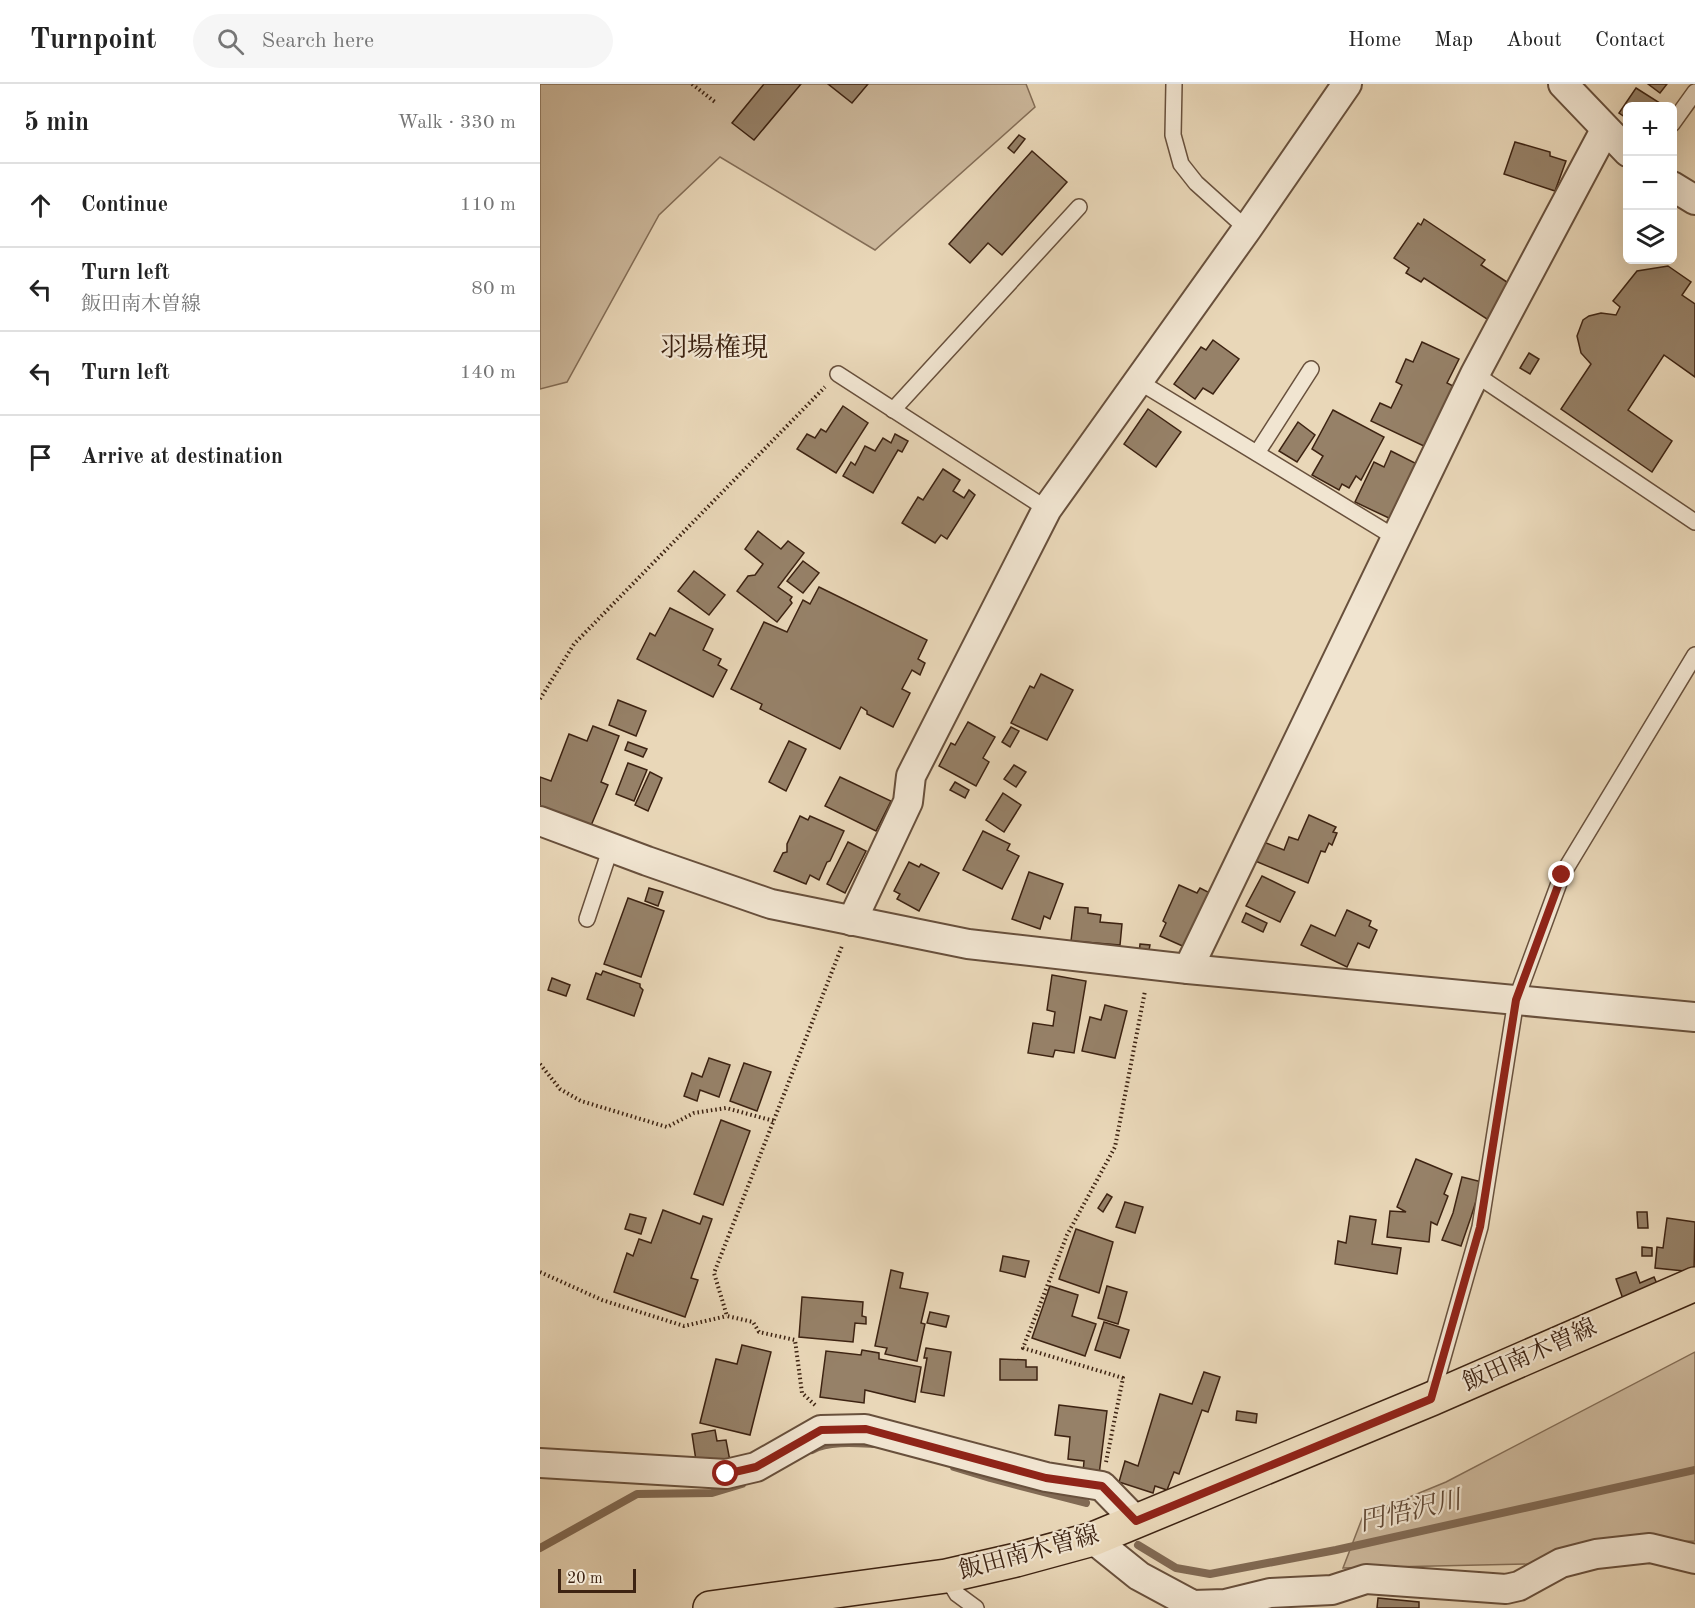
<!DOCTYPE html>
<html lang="en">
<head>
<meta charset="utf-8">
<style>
	:root { --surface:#fff; --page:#f6f6f6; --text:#222; --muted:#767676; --line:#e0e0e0 }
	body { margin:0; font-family:"Old Standard TT","Noto Serif JP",serif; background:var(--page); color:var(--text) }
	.controls { position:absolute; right:18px; top:18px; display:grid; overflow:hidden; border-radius:9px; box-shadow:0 6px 24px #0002 }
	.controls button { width:54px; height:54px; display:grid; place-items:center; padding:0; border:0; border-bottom:2px solid var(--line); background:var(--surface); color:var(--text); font:30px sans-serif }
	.scale { position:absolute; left:18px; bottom:15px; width:78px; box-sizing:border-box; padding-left:6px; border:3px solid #3d2312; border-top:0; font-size:16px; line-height:21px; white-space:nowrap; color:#3d2312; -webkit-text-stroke:4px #f1e5d1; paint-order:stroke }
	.stop { position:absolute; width:18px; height:18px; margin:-14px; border:4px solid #8f2418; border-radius:50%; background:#fff }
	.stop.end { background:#8f2418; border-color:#fff; box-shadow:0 2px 6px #0008 }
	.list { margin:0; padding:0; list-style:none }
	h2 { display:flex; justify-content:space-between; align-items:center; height:78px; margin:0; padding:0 24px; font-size:26px }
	h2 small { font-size:20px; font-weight:400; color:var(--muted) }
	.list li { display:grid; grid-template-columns:39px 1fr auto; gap:18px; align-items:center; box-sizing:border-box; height:84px; padding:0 24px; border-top:2px solid var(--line) }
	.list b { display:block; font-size:22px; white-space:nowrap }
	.list p { margin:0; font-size:20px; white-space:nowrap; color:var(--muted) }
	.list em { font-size:20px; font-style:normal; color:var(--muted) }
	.icon { flex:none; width:33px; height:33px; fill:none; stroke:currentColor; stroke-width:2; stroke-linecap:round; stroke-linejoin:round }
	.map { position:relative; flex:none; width:1155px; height:1524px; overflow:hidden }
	header { display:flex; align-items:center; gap:36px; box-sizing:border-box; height:84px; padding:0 30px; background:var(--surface); border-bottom:2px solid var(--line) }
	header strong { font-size:28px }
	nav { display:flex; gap:33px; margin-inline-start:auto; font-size:21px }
	.search { width:420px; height:54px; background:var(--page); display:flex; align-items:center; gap:15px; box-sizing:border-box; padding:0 21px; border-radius:33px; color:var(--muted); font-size:22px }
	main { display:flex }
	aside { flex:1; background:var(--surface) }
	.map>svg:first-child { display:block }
</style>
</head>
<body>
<header>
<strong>Turnpoint</strong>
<div class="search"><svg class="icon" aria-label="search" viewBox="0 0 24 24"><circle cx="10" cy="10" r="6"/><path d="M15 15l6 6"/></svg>Search here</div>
<nav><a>Home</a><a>Map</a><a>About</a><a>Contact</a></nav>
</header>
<main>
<aside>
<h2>5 min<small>Walk · 330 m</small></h2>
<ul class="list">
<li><svg class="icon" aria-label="ahead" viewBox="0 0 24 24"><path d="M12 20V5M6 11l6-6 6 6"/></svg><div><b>Continue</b></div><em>110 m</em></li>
<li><svg class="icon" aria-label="left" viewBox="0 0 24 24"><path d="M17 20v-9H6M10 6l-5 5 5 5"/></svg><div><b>Turn left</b><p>飯田南木曽線</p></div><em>80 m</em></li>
<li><svg class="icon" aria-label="left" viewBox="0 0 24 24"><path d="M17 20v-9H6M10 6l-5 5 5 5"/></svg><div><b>Turn left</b></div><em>140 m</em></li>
<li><svg class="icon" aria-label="arrive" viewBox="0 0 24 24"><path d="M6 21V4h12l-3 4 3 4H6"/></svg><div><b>Arrive at destination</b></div></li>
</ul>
</aside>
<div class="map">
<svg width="1155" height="1524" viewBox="0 0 1155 1524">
	<rect width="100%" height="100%" fill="#e9d7b8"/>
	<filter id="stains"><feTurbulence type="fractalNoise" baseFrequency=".00333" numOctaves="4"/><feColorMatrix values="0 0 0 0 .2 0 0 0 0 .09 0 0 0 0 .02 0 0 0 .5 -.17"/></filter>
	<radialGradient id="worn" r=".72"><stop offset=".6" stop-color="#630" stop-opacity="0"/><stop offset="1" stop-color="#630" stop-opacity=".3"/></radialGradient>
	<g fill="#ccb89c" stroke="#846e57" stroke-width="1.5">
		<polygon points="0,0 486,0 495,23 335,166 180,73 119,131 27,298 0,305"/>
		<polygon points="1155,1268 1155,1457 1087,1459 990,1480 803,1484 823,1432 906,1398"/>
	</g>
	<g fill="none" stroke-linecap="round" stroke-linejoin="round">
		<g stroke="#816a54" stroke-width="8">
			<path d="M272,1366C288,1357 315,1359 333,1360"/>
			<polyline points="414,1383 450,1394 546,1419"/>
			<polyline points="598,1461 636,1484 670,1490 796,1466 1155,1386"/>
			<polyline points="0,1464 97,1410 172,1409 202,1400"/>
		</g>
	</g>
	<g fill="#968168" stroke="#3d2312" stroke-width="1.5">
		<polygon points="224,0 261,0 214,56 192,39"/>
		<polygon points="288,0 328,0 312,19"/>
		<polygon points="1108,0 1127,0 1120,9"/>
		<polygon points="1096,4 1123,21 1088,22 1088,35 1079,29"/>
		<polygon points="479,51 485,55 474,69 468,64"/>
		<polygon points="975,58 1010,68 1010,72 1026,77 1015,107 964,90"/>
		<polygon points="492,67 527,98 462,171 448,159 430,179 409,160"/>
		<polygon points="884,135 945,176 941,181 973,202 950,237 884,194 881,198 866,189 869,184 854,174 878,139 881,141"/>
		<polygon points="1128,182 1151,198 1142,211 1155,220 1155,293 1124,271 1088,326 1132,357 1112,388 1021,325 1051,280 1041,269 1037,252 1043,236 1049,232 1061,229 1076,231 1080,223 1073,217 1097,187"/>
		<polygon points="673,256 699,275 673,310 663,304 655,315 634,300 661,263 666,266"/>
		<polygon points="882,258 919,275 907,299 917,304 888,364 831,337 840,319 851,324 862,301 856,298 866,275 873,278"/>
		<polygon points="989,269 999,275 990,290 980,284"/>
		<polygon points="303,322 328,339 296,389 257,365 267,350 275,354 281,345 286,348"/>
		<polygon points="608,325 641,348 616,383 584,360"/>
		<polygon points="793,326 844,353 821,396 816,392 809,404 802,400 799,406 772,391 783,372 772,365"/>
		<polygon points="758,338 775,351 757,378 739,367"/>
		<polygon points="355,350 368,357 362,368 358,366 333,409 303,392 311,378 315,381 325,362 335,367 343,354 351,359"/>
		<polygon points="851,367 879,381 853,436 815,418 834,378 844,383"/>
		<polygon points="403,385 420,396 413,407 424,414 429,406 435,411 407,455 401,451 395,459 362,439 378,413 383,416"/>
		<polygon points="218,447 241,465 248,457 264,469 238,503 252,513 250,516 252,519 237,538 197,507 208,492 215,491 223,480 205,465"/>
		<polygon points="263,477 279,489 263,509 247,497"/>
		<polygon points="154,487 185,511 169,531 138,507"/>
		<polygon points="279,503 387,556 378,575 385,579 380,591 372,586 362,605 370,609 353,643 327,630 327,627 321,623 300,665 220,625 222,620 191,605 224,538 247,548 263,516 270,520"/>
		<polygon points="130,524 173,545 163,566 181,575 178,581 187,586 173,613 97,575 110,549 115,552"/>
		<polygon points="501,590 533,606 507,656 471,639 490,602 494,604"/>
		<polygon points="78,616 106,627 96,652 69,641"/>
		<polygon points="428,638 455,653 443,674 449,678 436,702 399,682 411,659 415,661"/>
		<polygon points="53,642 79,652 61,698 68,701 50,744 0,724 0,693 11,697 29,650 47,657"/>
		<polygon points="471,643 479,647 470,663 462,658"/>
		<polygon points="249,657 266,665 246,707 229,698"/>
		<polygon points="88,658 107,665 103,673 85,666"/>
		<polygon points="88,679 107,686 94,717 76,710"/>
		<polygon points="474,681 486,688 476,703 464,695"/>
		<polygon points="110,688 122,694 108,727 95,721"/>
		<polygon points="300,693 351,717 336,747 285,722"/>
		<polygon points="415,698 429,706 425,714 410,706"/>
		<polygon points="463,709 481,721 464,748 446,736"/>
		<polygon points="769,731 796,743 793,748 797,749 792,761 789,759 785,768 781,767 768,799 713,776 721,757 744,766 749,753 758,756"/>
		<polygon points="260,732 268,736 270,732 304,747 290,777 287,778 279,796 270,791 266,800 234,787 243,769 247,768 247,760"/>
		<polygon points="443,747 470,760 467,766 479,772 462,805 423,786"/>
		<polygon points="308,758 326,767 305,809 287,800"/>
		<polygon points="369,778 379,783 381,780 399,789 379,827 357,815 360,810 354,807"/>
		<polygon points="489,788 523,800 510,835 504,832 500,845 472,835"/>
		<polygon points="722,792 755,808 740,838 706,822"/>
		<polygon points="639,801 657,809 660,804 672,810 647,864 620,852 626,839 623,837"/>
		<polygon points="109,804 123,808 118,822 105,817"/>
		<polygon points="88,814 124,827 101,893 64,880"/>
		<polygon points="535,823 548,824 548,829 561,831 560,838 582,840 580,861 531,857"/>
		<polygon points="807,826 831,837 829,842 837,846 829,864 818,859 807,883 761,861 771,841 795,852"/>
		<polygon points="706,829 727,839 723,848 702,838"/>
		<polygon points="600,860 610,861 608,871 599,870"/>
		<polygon points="63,887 100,900 100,903 103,906 94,932 47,915 56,889 61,891"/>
		<polygon points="512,891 546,897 534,969 515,966 513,973 488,969 493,939 513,942 515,928 507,926"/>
		<polygon points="12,894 30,901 26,912 8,906"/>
		<polygon points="565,921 587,927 575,974 542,967 550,933 561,936"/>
		<polygon points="169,974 190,981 179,1013 160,1006 157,1017 144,1012 152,989 162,993"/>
		<polygon points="204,979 231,988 217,1027 190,1017"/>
		<polygon points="181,1036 210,1047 183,1121 154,1110"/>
		<polygon points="876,1075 912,1090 904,1110 908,1112 897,1141 891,1138 889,1158 847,1153 850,1127 866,1128 857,1123"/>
		<polygon points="922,1093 942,1098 931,1133 921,1162 902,1156 913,1129"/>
		<polygon points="567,1110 572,1113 563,1128 558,1124"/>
		<polygon points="585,1118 603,1123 595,1149 576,1143"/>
		<polygon points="123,1126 160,1140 163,1132 172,1135 151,1194 158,1196 145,1233 74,1208 87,1169 93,1172 99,1155 111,1159"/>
		<polygon points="1097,1128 1107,1128 1108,1144 1098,1144"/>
		<polygon points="90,1130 106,1134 101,1150 85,1145"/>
		<polygon points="810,1132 836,1136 832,1160 861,1164 857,1190 795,1180 798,1157 806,1159"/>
		<polygon points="1127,1134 1155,1138 1154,1188 1115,1184 1117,1163 1123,1164"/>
		<polygon points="536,1145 573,1158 559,1209 519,1195"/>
		<polygon points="1102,1163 1112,1164 1112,1172 1102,1172"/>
		<polygon points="463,1172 489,1177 485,1193 460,1187"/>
		<polygon points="351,1186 363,1189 360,1204 388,1209 381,1239 385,1240 377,1277 345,1270 347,1264 335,1262"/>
		<polygon points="1096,1188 1100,1199 1114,1193 1118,1202 1083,1215 1076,1195"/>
		<polygon points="510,1202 538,1211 532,1232 556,1240 545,1272 492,1254"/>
		<polygon points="567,1202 587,1208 578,1240 558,1234"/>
		<polygon points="262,1213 323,1218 322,1232 326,1233 326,1240 315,1239 313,1258 259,1253"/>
		<polygon points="390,1228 409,1232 406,1243 387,1239"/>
		<polygon points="564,1238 589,1246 580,1274 555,1266"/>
		<polygon points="202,1261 231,1268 210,1351 160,1339 176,1275 197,1280"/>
		<polygon points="386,1264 411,1268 404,1312 381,1308 387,1274 384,1274"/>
		<polygon points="322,1266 339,1269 339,1275 381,1283 375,1318 325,1306 324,1319 280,1313 286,1267 321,1271"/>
		<polygon points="460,1275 486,1276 486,1283 497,1283 497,1296 460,1296"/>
		<polygon points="664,1288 680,1293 668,1328 662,1326 639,1390 634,1388 627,1406 615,1402 613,1409 579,1398 585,1377 598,1382 620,1310 652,1320"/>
		<polygon points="519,1321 567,1327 559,1391 543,1389 544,1377 528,1375 530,1353 515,1351"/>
		<polygon points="697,1327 717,1330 716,1339 696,1336"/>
		<polygon points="175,1346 177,1357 186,1356 190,1377 157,1383 152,1350"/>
		<polygon points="838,1514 879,1518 879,1524 837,1524"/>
	</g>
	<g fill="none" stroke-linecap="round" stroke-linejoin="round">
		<defs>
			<g id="lane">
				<polyline points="634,0 633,51 641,80 656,99 707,145"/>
				<polyline points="1132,40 1155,8"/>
				<polyline points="298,290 507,425"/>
				<polyline points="935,290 1155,438"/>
				<polyline points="598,297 856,454"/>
				<polyline points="353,326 539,123"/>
				<polyline points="717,369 771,285"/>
				<polyline points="47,835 68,772 72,764"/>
				<polyline points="892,1312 940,1143 976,916 1022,791 1155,571"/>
				<polyline points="406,1492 417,1510 436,1524"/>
			</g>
			<g id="street">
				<polyline points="1023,0 1088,68"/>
				<polyline points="1132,102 1155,116"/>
				<polyline points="0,737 107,777 231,820 428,860 648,885 1155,933"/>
				<polyline points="312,837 368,718 371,692 507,425 707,145 807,0"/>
				<polyline points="648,885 935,290 1065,46"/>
				<polyline points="0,1379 186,1390 216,1383 281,1346 325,1345 506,1393 562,1402 596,1437"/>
				<polyline points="553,1455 599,1492 653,1521 685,1520 730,1509 792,1506 826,1495 966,1505 979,1502 1021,1479 1056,1470 1110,1464 1155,1475"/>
			</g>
			<polyline id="primary" points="170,1524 406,1492 476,1476 553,1455 891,1315 1155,1200"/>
		</defs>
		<use href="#lane" stroke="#68503c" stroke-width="18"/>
		<use href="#street" stroke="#68503c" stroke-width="32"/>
		<use href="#primary" stroke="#3d2312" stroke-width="36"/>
		<g stroke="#3d2312" stroke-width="4" stroke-dasharray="1.5 3" stroke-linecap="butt">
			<polyline points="152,0 175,18"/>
			<polyline points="0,615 34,560 285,303"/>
			<polyline points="0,980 20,1005 41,1017 127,1043 154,1029 186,1024 234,1037"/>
			<polyline points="0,1188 62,1216 144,1242 187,1232"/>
			<polyline points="275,1321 262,1309 255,1256 219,1248 213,1238 187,1232 174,1189 302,862"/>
			<polyline points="566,1378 583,1294 483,1264 527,1151 575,1063 605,907"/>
		</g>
		<use href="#lane" stroke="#f1e5d1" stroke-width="15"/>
		<use href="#street" stroke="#f1e5d1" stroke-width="28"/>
		<use href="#primary" stroke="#e9d7b8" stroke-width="33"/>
	</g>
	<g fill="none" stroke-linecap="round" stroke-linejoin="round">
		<polyline stroke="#8f2418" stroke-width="8" points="186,1390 216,1383 281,1346 326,1345 506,1394 562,1402 596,1437 891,1315 940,1143 976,916 1022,791"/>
	</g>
	<g text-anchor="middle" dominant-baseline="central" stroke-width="4.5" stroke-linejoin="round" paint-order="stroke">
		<g font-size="24" fill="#3d2312" stroke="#f1e5d1">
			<text transform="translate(990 1272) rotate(-24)">飯田南木曽線</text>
			<text transform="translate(489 1470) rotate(-15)">飯田南木曽線</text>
		</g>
		<g font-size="26" font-style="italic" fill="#5f4733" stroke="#f1e5d1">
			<text transform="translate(870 1428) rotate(-13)">円悟沢川</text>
		</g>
		<g font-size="27" fill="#3d2312" stroke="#f1e5d1">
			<text x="174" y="264">羽場権現</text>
		</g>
	</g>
	<rect width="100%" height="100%" filter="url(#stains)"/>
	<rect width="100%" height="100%" fill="url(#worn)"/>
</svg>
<div class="controls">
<button>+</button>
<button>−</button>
<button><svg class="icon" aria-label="layers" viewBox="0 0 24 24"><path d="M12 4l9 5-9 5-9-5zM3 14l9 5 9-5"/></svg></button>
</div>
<div class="scale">20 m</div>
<div class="stop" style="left:186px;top:1390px"></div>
<div class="stop end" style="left:1022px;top:791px"></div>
</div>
</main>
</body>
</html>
